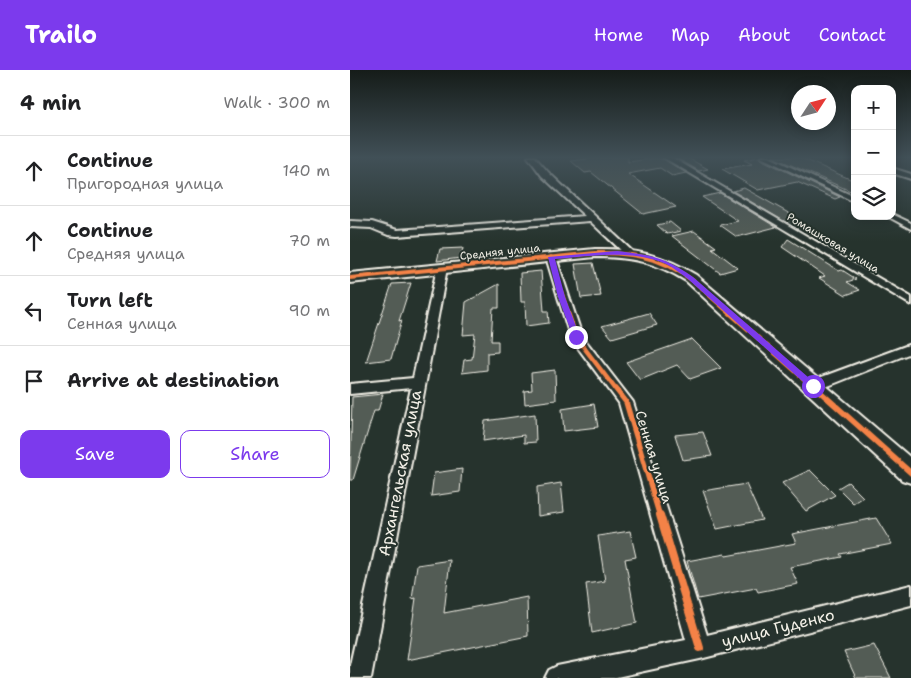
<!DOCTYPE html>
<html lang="en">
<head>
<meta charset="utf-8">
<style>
	:root { --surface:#fff; --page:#f2f2f2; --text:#202124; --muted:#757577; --line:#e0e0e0; --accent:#7c3aed }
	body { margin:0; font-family:"Shantell Sans",sans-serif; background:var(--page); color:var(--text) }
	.controls { position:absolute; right:15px; top:15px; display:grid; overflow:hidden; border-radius:10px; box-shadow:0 2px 12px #0003 }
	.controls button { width:45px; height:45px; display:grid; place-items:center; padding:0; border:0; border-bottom:1px solid var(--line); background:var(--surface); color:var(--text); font:25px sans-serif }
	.compass { position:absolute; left:441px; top:15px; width:45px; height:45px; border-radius:50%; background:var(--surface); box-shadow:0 2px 12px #0003; rotate:54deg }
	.stop { position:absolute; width:15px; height:15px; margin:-11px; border:4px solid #7c3aed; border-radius:50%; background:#fff }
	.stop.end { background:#7c3aed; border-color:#fff; box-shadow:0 1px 5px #0008 }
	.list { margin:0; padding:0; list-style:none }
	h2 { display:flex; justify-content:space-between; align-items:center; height:65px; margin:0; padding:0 20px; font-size:21px }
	h2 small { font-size:16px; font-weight:400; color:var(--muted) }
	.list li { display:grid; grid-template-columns:32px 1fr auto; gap:15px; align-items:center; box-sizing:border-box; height:70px; padding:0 20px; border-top:1px solid var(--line) }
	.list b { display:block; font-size:19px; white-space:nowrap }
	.list p { margin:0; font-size:16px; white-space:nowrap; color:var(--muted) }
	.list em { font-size:16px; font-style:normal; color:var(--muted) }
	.actions { display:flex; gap:10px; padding:15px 20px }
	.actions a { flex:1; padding:11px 0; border:1px solid var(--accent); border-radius:10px; text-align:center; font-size:18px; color:var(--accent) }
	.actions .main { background:var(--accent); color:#fff }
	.icon { flex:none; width:28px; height:28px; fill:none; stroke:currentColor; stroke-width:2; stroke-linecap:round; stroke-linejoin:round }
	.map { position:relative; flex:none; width:561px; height:608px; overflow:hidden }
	header { display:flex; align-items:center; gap:30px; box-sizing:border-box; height:70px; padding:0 25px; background:var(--accent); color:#fff }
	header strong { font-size:24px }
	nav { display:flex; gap:28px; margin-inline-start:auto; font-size:18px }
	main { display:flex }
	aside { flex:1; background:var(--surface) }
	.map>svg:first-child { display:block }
</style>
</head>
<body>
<header>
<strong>Trailo</strong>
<nav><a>Home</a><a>Map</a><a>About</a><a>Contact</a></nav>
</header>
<main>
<aside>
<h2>4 min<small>Walk · 300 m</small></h2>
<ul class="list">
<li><svg class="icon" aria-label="ahead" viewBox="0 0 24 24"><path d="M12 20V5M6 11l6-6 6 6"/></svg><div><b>Continue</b><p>Пригородная улица</p></div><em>140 m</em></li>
<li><svg class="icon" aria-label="ahead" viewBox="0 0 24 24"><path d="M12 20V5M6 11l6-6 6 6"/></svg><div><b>Continue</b><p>Средняя улица</p></div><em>70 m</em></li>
<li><svg class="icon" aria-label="left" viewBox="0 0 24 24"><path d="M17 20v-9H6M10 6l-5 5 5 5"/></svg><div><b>Turn left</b><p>Сенная улица</p></div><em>90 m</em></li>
<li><svg class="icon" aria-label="arrive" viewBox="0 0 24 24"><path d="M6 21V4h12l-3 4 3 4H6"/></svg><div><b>Arrive at destination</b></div></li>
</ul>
<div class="actions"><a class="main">Save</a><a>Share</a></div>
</aside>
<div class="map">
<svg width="561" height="608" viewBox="0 0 561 608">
	<rect width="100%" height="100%" fill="#26332d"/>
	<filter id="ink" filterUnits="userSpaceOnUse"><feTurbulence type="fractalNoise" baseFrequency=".02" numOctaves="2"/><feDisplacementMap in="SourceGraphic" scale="10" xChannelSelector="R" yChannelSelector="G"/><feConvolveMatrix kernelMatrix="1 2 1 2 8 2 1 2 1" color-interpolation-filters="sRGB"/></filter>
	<g filter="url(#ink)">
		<g fill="#525c55" stroke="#f4f1e8">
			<polygon points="235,87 278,87 278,92 306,88 315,90 336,103 322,106 310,98 278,104 326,137 293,144 241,102 235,103 221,91 237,89"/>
			<polygon points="336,87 358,99 349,101 327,88"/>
			<polygon points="409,87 410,89 490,127 485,129 447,112 408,120 372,99 402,94 394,90"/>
			<polygon points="423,87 449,87 493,106 505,111 505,123"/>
			<polygon points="394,118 442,145 437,153 383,121"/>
			<polygon points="370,123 426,157 387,167 370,155 388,151 352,127"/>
			<polygon points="320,152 331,161 317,164 307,155"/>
			<polygon points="344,161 366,177 362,178 388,198 370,203 322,166"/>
			<polygon points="438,169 489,201 492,200 506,209 497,212 510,220 496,225 469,208 475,206 432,177"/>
			<polygon points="113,178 111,188 87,191 90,179"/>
			<polygon points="243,193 251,226 231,228 225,194"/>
			<polygon points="191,201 194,241 198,241 199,253 176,256 175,232 171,232 170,203"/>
			<polygon points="61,213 49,251 52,250 41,289 16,292 42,214"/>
			<polygon points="149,214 149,238 143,238 141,271 148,271 148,282 137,283 137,300 112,303 114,290 122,289 125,264 113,265 116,232"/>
			<polygon points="299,243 307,255 262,268 252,256"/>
			<polygon points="342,269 371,298 340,309 327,295 290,310 276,292"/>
			<polygon points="205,300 206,330 175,334 174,321 182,320 181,303"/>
			<polygon points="33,324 28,341 24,341 3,410 0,410 2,327"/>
			<polygon points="244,334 248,357 214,361 212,339"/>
			<polygon points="185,344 186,372 174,373 174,365 133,371 135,351"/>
			<polygon points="353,362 362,386 333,390 325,365"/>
			<polygon points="112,399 110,422 81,426 84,403"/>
			<polygon points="460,400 485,425 456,441 432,413"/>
			<polygon points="498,412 513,427 503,433 488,418"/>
			<polygon points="211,413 214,442 188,446 187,417"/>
			<polygon points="396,414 412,450 367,459 353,421"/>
			<polygon points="526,448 542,474 490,484 492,487 440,497 448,514 408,522 406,518 348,529 337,491 375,484 376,486 446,473 442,464"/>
			<polygon points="280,461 286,487 275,489 287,553 242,563 236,514 255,511 248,466"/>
			<polygon points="100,490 94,543 177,527 178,566 57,590 66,528 62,529 67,495"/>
			<polygon points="524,575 541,608 506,608 494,582"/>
		</g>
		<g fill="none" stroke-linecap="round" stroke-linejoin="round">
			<defs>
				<g id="street">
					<polygon points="178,87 185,87 198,102 282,181 282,185 276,185 240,151 47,166 38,165 21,158 0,157 0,151 22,152 47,160 235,146 192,106"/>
					<polygon points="313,87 321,87 561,227 561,235"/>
					<polygon points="411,87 419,87 505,127 505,132"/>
					<polygon points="542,98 561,104 561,109 542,103"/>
					<polygon points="542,144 561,153 561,159 537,146 542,146"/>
					<polygon points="201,184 206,187 232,266 283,332 357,565 561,515 561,535 350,589 262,608 195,608 199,600 207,596 336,570 269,333 220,267 196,187"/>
					<polygon points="92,195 97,198 21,608 0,608 0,595 61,318 0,324 0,314 63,308 87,198"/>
					<polygon points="561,274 561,283 468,320 463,321 456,316 458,312"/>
				</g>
				<path id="secondary" d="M245,179C283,178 314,185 346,205L561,388V413L552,410L336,211C306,192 280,187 245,187L0,213V203Z"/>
			</defs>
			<use href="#street" stroke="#f4f1e8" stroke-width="4"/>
			<use href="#secondary" stroke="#f4f1e8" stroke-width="4"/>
			<use href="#street" fill="#26332d" fill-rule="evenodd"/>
			<use href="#secondary" fill="#26332d" fill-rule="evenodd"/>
			<defs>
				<g id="cycleway-far3">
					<polyline points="201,187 211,223"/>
					<path d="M0,208L245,183C293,182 322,191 358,223"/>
				</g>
				<g id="cycleway-far2">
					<polyline points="211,222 226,267 267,321"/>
					<polyline points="356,222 468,321"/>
				</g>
				<g id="cycleway-far1">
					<polyline points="266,319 276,332 310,447"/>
					<polyline points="467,319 561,403"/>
				</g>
				<polyline id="cycleway" points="310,445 350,578"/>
			</defs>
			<use href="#cycleway-far3" stroke="#26332d" stroke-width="6"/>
			<use href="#cycleway-far2" stroke="#26332d" stroke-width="8"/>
			<use href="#cycleway-far1" stroke="#26332d" stroke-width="9"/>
			<use href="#cycleway" stroke="#26332d" stroke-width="11"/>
			<use href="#cycleway-far3" stroke="#f48246" stroke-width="4"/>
			<use href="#cycleway-far2" stroke="#f48246" stroke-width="4.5"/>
			<use href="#cycleway-far1" stroke="#f48246" stroke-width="5.5"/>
			<use href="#cycleway" stroke="#f48246" stroke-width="8"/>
		</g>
	</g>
	<linearGradient id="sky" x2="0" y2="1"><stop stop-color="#151c19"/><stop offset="0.51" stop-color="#415057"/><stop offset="1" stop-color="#415057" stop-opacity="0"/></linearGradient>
	<rect width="561" height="172" fill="url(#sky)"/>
	<path fill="#7c3aed" d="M267,181C301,185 314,187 343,207L466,314V318H460L338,209C331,204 324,198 316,194C282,179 241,186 205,189L215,227L230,267L224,269L208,227L198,187Z"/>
	<g text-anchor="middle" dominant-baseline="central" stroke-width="4" stroke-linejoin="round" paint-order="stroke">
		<g font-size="11" fill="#f4f1e8" stroke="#26332d">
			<text transform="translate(483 173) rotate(31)">Ромашковая улица</text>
			<text transform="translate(150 182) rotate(-6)">Средняя улица</text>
		</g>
		<g font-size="14" fill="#f4f1e8" stroke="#26332d">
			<text transform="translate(304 387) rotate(73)">Сенная улица</text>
		</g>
		<g font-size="16" fill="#f4f1e8" stroke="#26332d">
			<text transform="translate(50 403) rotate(-79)">Архангельская улица</text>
			<text transform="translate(428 558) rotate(-14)">улица Гуденко</text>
		</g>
	</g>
</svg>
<div class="controls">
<button>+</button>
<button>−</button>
<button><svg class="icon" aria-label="layers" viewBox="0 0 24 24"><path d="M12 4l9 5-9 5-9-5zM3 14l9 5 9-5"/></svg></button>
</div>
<svg class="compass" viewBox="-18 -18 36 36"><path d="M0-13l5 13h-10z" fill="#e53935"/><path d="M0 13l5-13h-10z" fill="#757577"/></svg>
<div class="stop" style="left:463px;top:316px"></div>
<div class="stop end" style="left:226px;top:267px"></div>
</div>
</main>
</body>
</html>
